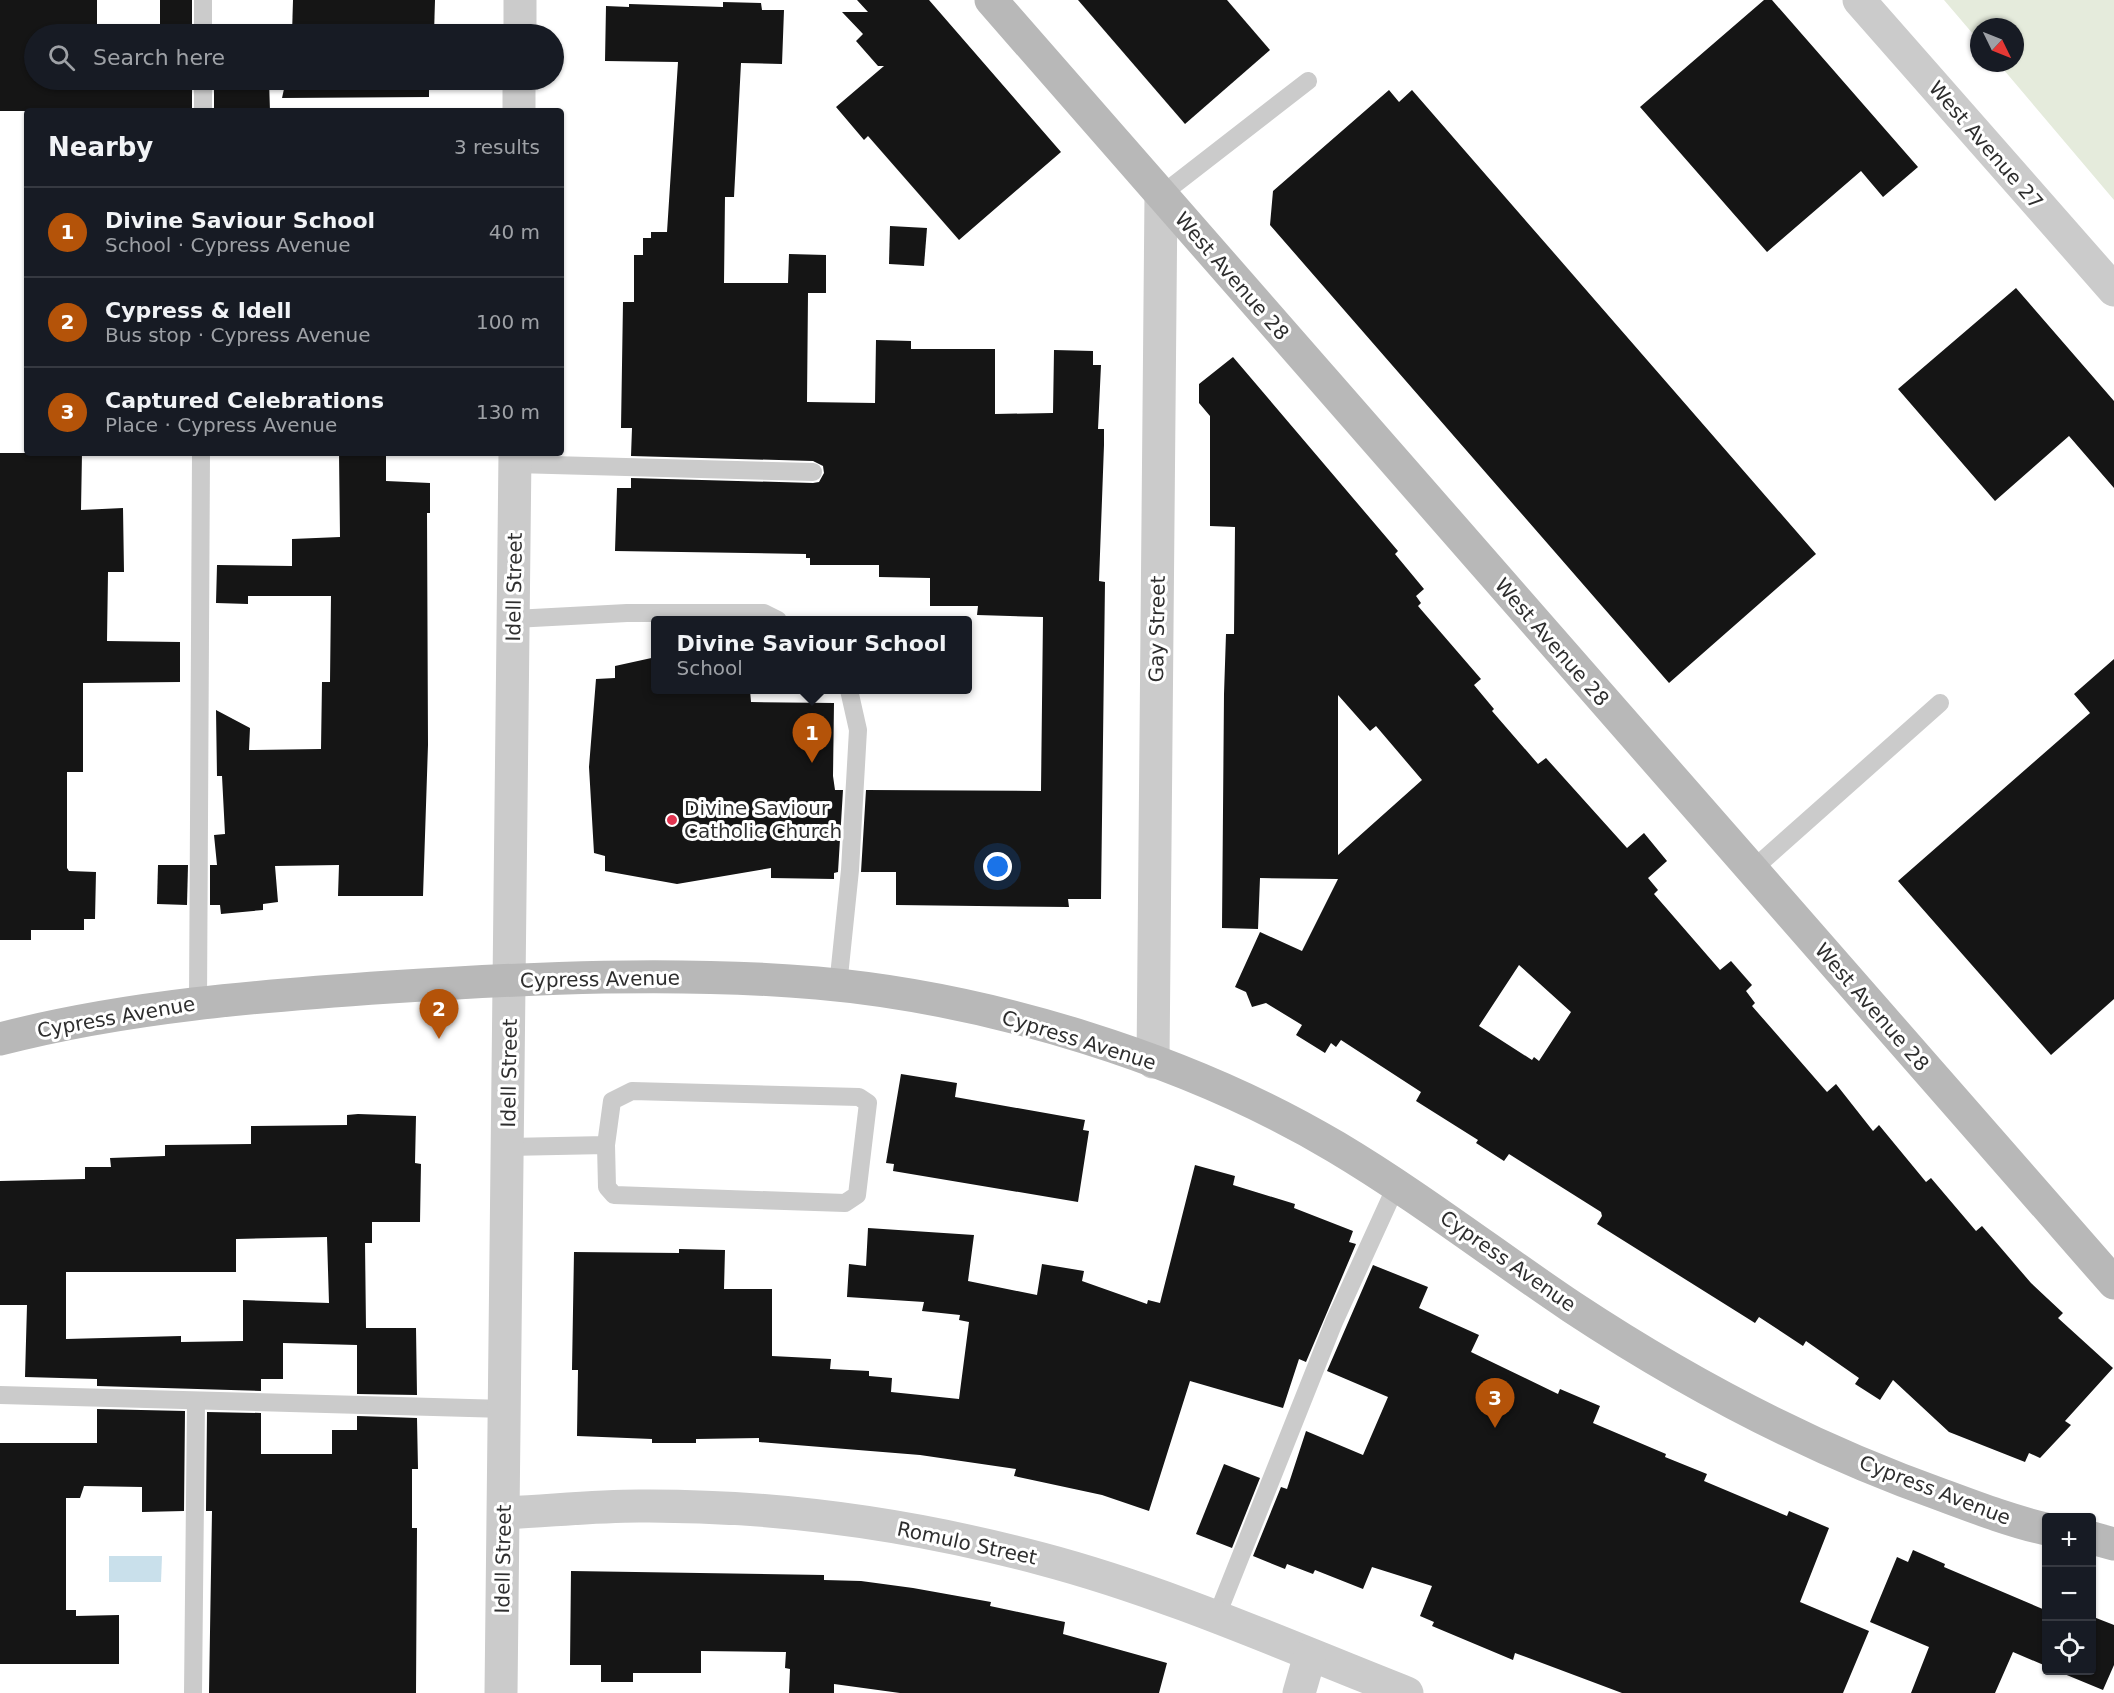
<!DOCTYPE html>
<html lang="en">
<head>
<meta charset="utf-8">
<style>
	:root { --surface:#171b24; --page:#242831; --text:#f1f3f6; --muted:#9ea1a6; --line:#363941; --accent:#b45309 }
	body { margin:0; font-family:"DejaVu Sans",sans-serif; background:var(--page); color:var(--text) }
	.controls { position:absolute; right:18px; bottom:18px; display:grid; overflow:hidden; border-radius:6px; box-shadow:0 2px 4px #0004 }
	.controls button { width:54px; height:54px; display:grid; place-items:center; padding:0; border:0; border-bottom:2px solid var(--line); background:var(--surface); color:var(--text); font:30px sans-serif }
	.compass { position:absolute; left:1970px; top:18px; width:54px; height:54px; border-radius:50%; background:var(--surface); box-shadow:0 2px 4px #0004; rotate:133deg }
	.you { position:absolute; left:998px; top:867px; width:21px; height:21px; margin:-15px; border:4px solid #fff; border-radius:50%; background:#1a73e8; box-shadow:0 0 0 9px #1a73e833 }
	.badge { display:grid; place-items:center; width:39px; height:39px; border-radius:50%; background:var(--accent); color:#fff; font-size:20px; font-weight:700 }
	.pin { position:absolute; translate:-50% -50px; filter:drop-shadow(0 2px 3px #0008) }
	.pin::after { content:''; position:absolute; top:32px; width:21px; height:18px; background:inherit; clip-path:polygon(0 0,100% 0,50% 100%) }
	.popup { position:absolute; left:651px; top:616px; width:321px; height:78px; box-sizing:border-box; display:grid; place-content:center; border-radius:6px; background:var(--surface); filter:drop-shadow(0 2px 4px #0005); font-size:20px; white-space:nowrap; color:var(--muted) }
	.popup b { font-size:22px; color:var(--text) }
	.popup::after { content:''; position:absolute; left:50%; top:100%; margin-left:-12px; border:12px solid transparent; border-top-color:var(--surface) }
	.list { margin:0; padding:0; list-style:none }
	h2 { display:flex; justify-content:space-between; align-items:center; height:78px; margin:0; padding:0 24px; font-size:26px }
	h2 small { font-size:20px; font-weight:400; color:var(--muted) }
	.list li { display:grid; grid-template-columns:39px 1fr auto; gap:18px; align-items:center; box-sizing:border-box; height:90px; padding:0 24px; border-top:2px solid var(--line) }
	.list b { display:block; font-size:22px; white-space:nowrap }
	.list p { margin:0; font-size:20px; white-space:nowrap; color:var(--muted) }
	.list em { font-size:20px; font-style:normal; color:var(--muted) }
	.icon { flex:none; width:33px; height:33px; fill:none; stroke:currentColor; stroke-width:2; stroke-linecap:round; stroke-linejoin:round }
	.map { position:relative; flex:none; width:2114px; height:1693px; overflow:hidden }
	.search { position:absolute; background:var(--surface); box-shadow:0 2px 4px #0004; left:24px; top:24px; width:540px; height:66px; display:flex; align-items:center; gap:15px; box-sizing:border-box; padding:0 21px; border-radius:33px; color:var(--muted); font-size:22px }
	.panel { position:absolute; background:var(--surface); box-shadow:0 2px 4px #0004; left:24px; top:108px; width:540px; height:348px; border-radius:6px }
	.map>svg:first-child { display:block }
</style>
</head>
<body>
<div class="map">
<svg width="2114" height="1693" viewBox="0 0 2114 1693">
	<rect width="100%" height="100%" fill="#fff"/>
	<polygon fill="#e5ebdc" points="1944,0 2114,0 2114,200 1998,63 2015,63 2015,27 1979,27 1979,41"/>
	<polygon fill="#c9e0eb" points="109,1556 162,1556 161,1582 109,1582"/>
	<g fill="#151515" fill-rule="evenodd">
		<polygon points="0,0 97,0 97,34 34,34 34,80 192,80 192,111 0,111"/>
		<rect x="160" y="0" width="32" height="34"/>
		<polygon points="293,0 435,0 434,34 292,34"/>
		<polygon points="857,0 929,0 1061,152 959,240 868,136 864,140 836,107 884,66 878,66 856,41 863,34 842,12 868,12"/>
		<polygon points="1078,0 1227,0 1270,50 1185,124"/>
		<polygon points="1764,0 1772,0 1918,167 1883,197 1861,171 1767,252 1640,107"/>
		<polygon points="723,2 761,3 762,10 784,10 782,64 741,63 734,197 725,197 724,283 788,283 789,254 826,255 826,293 808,293 807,402 875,403 876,340 911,341 911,349 995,349 995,414 1053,413 1054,350 1093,351 1093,365 1101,365 1098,429 1104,429 1104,445 1099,581 1105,582 1101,899 1068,899 1069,907 896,905 896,872 861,872 866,790 1041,791 1043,617 977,615 978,606 930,606 930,578 879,577 879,565 810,565 810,558 806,558 806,554 615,551 617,488 631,488 631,478 813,483 819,482 824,473 823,466 813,461 631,456 632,428 621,428 623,302 634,302 634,255 643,255 643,238 651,238 651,232 667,232 678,62 605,61 606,6 629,7 629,4 723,7"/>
		<polygon points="214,80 269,80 270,111 214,111"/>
		<polygon points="286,80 429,80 429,97 282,98"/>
		<polygon points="1389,90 1399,102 1412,90 1816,554 1669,683 1270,225 1273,191"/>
		<polygon points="890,226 927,228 924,266 889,264"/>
		<polygon points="2016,288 2114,401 2114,488 2069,436 1995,501 1898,389"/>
		<path d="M1233,357L1398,551L1395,554L1424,589L1416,596L1421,603L1418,606L1481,679L1474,685L1494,709L1492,711L1538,764L1546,758L1627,848L1644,833L1667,861L1648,878L1658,890L1654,894L1720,970L1731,961L1752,985L1746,991L1755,1003L1752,1006L1820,1084L1827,1092L1836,1084L1873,1131L1879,1125L1926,1182L1931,1178L1976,1231L1982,1226L2031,1283L2063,1313L2058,1318L2113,1368L2065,1421L2071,1425L2040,1458L2029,1453L2025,1462L1949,1432L1893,1380L1880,1400L1855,1384L1859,1378L1806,1341L1803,1346L1759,1317L1755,1323L1597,1224L1602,1216L1601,1212L1509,1154L1504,1161L1476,1143L1478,1140L1416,1101L1421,1092L1341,1040L1336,1047L1331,1043L1325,1053L1296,1035L1302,1025L1266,1003L1252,1007L1246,992L1235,987L1260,932L1302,951L1338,879L1260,878L1258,929L1222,928L1224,694L1226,634H1234L1235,527L1210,526V416L1199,403V384ZM1338,695L1370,731L1376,726L1422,780L1338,855ZM1519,965L1571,1012L1539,1061L1534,1057L1532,1060L1479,1026Z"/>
		<polygon points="0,453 82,453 81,510 123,508 124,572 108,572 107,641 180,642 180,682 83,683 83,772 67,772 67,868 69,871 96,872 95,919 84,919 84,930 31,930 31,940 0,940"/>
		<polygon points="339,453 386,453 386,481 430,483 430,513 427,513 428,745 423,896 338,896 339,865 275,866 278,902 263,904 263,910 221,914 220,905 210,905 210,865 217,865 214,835 225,834 222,776 217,776 216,710 250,728 249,750 321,749 322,682 330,682 331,596 248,596 248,604 216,603 217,565 292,566 292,539 340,537"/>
		<polygon points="656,657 656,690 750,690 751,702 834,703 833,776 835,790 843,790 838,872 834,873 834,879 771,878 771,868 677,884 605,871 605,856 594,853 589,767 596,679 615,678 615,666"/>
		<polygon points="2114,659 2114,999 2051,1055 1898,881 2090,713 2074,694"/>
		<polygon points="158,865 188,865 187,905 157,904"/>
		<polygon points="901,1074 957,1083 955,1097 1085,1120 1083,1130 1089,1131 1078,1202 893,1171 894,1164 886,1163"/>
		<path d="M358,1114L416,1116L415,1163L421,1164L420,1222H372V1243H365L366,1328H416L417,1395L357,1394V1345L283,1343V1379H261V1391L97,1386V1379L25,1377L27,1305H0V1181L85,1179V1167H111L110,1158L165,1156V1145L251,1144V1126L347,1125V1115ZM327,1237L329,1303L243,1300V1341L181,1342V1336L66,1339V1272H236V1239Z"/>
		<polygon points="1195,1165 1235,1176 1233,1185 1295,1204 1294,1208 1353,1231 1349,1242 1356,1244 1306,1362 1299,1359 1283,1408 1190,1381 1149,1511 1102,1495 1014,1476 1016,1469 920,1455 759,1442 759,1438 696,1439 696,1443 652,1443 652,1439 577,1436 578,1370 572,1370 574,1252 679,1253 679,1249 725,1250 724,1289 772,1289 772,1356 831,1359 830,1369 869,1371 869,1376 892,1378 891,1392 959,1399 969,1322 959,1320 960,1315 922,1311 924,1302 847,1297 849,1264 866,1266 868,1228 974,1235 968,1281 1037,1295 1042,1264 1084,1271 1082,1281 1147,1304 1148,1300 1160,1303"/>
		<polygon points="1373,1265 1428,1287 1419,1308 1479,1335 1471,1352 1558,1394 1560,1389 1600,1406 1593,1423 1666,1454 1665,1457 1707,1474 1704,1481 1787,1516 1789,1511 1829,1528 1800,1602 1869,1631 1843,1693 1622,1693 1515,1653 1513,1660 1432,1626 1434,1622 1420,1616 1432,1586 1372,1567 1363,1589 1315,1570 1313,1574 1287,1564 1285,1569 1253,1556 1281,1487 1287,1489 1306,1431 1363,1455 1388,1397 1327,1371"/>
		<polygon points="97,1409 185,1411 184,1511 142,1512 142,1487 84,1486 80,1498 66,1498 66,1610 76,1610 76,1616 119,1615 119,1664 0,1664 0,1443 97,1443"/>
		<polygon points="207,1412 261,1413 261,1454 332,1454 332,1430 357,1430 357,1416 417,1418 418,1469 412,1469 412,1528 417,1528 416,1693 209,1693 212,1511 206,1511"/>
		<polygon points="1224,1464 1260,1478 1232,1548 1196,1534"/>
		<polygon points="1913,1550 1945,1564 1944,1567 2045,1610 2046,1606 2046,1666 2013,1652 1995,1693 1911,1693 1929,1647 1870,1622 1897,1557 1908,1562"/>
		<polygon points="571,1571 824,1575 824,1580 861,1581 913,1588 991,1602 990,1606 1065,1622 1063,1634 1167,1663 1159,1693 900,1693 834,1684 834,1693 789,1693 790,1669 785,1668 786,1652 701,1651 701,1673 633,1673 633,1682 601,1682 601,1665 570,1665"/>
		<polygon points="2091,1616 2114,1625 2114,1665 2103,1690 2057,1671 2091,1671"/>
	</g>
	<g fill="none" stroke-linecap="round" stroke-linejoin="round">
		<g stroke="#cbcbcb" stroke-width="18">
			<polyline points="203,34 203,0"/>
			<polyline points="203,111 203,80"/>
			<polyline points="1161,195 1308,81"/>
			<polyline points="515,464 813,472"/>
			<polyline points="514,619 627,613 764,613 778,620"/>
			<polyline points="1752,870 1940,703"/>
			<polyline points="838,986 850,870 858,730 849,690"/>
			<polyline points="198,1002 201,453"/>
			<polyline points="508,1147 606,1145 607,1187 614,1195 845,1203 857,1195 868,1103 859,1097 632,1091 612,1101 606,1145"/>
			<polyline points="0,1395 505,1409"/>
			<polyline points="1216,1618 1334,1322 1397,1184"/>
			<polyline points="193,1693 196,1401"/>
		</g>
		<g stroke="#cbcbcb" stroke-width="33">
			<polyline points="1859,0 2114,290"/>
			<polyline points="520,34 520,0"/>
			<polyline points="519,111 519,80"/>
			<polyline points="1153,1062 1161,195"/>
			<path d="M504,1513C549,1511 594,1506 639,1506C775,1505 911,1524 1042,1559C1167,1592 1287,1646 1407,1693"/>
			<polyline points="501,1693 515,453"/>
			<polyline points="1299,1693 1310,1655"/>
		</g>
		<g stroke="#b8b8b8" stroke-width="33">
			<polyline points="991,0 2114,1283"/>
			<path d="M0,1039C128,1006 259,996 390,987C532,978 676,971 817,983C989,998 1188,1059 1336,1147C1418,1196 1493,1254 1572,1307C1687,1383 1812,1449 1942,1495C1977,1508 2011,1521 2046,1529"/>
			<polyline points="2092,1538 2114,1544"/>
		</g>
	</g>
	<circle fill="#e13450" stroke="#fff" stroke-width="2" cx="672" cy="820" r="6"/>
	<g text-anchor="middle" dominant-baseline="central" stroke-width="6" stroke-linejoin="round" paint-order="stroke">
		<g font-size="20" fill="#2e2e2e" stroke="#fff">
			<text transform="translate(1986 145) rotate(49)">West Avenue 27</text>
			<text transform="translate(1232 276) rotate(49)">West Avenue 28</text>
			<text transform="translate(514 587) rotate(-89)">Idell Street</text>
			<text transform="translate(1157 629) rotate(-89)">Gay Street</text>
			<text transform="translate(1552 642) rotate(49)">West Avenue 28</text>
			<text transform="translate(600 979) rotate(-1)">Cypress Avenue</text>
			<text transform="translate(1872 1007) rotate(49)">West Avenue 28</text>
			<text transform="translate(116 1017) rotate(-10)">Cypress Avenue</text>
			<text transform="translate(1079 1040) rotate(17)">Cypress Avenue</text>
			<text transform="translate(509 1073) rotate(-89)">Idell Street</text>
			<text transform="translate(1508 1261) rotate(35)">Cypress Avenue</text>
			<text transform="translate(1935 1490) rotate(21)">Cypress Avenue</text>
			<text transform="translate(967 1543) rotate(12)">Romulo Street</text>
			<text transform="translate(503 1559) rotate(-89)">Idell Street</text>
		</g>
		<g font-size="20" fill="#2e2e2e" stroke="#fff" text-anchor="start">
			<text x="684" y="808">Divine Saviour<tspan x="684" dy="23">Catholic Church</tspan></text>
		</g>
	</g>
</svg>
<div class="controls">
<button>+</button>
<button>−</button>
<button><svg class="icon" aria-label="locate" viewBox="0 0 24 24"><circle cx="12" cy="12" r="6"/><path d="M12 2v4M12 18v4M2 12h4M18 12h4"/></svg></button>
</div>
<svg class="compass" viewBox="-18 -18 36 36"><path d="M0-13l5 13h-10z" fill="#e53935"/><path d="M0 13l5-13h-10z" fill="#9ea1a6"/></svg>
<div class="you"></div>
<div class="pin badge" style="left:812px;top:763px">1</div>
<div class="popup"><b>Divine Saviour School</b>School</div>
<div class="pin badge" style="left:439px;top:1039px">2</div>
<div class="pin badge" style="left:1495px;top:1428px">3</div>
<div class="search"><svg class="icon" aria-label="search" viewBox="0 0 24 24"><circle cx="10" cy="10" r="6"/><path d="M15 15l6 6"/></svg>Search here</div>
<section class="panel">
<h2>Nearby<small>3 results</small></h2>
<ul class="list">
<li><span class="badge">1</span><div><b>Divine Saviour School</b><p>School · Cypress Avenue</p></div><em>40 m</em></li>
<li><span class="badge">2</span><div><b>Cypress &amp; Idell</b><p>Bus stop · Cypress Avenue</p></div><em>100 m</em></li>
<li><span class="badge">3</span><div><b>Captured Celebrations</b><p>Place · Cypress Avenue</p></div><em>130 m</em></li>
</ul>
</section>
</div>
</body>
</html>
